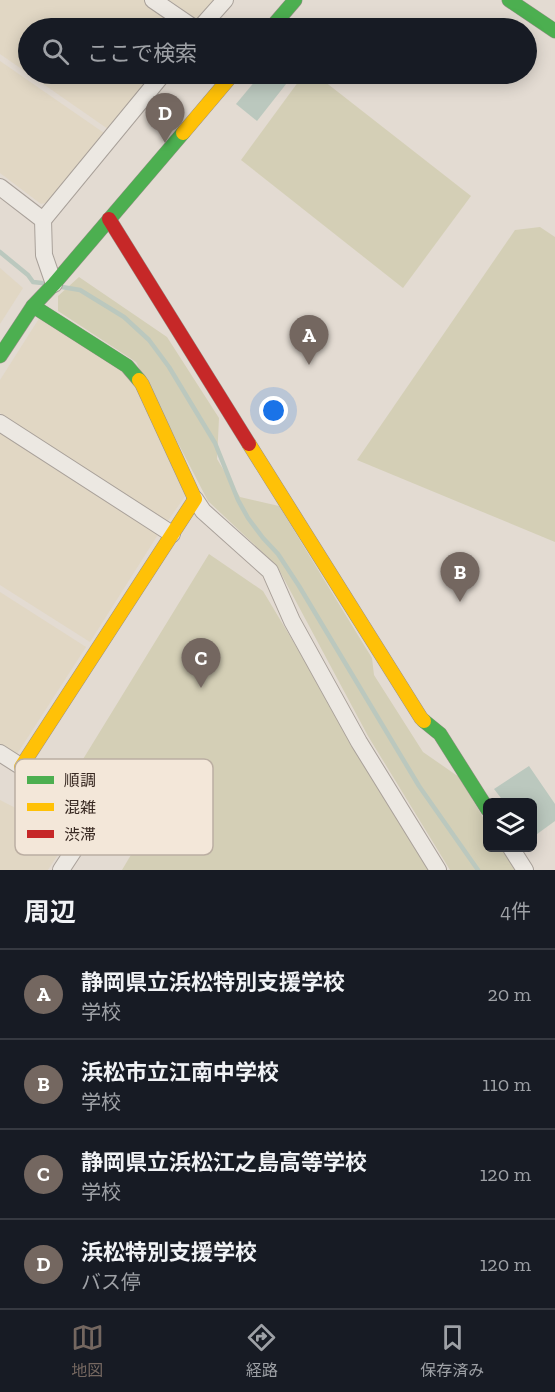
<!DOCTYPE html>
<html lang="ja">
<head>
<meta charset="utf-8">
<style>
	:root { --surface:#171b24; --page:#20242c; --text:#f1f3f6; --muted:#9ea1a6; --line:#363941; --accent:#746760 }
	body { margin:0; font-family:"Zilla Slab","Noto Sans JP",serif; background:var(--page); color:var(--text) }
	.controls { position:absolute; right:18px; bottom:18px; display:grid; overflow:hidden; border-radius:9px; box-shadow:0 3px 15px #0003 }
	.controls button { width:54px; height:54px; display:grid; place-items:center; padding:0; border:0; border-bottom:2px solid var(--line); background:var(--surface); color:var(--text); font:30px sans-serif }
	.you { position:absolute; left:274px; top:411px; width:21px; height:21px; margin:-15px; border:4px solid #fff; border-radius:50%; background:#1a73e8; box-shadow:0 0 0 9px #1a73e833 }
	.badge { display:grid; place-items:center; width:39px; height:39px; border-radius:50%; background:var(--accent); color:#fff; font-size:20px; font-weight:700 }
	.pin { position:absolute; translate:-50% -50px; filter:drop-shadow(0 2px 3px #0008) }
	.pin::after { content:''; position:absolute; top:32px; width:21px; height:18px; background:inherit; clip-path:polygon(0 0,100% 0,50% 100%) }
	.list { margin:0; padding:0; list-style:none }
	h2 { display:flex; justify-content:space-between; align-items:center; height:78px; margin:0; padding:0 24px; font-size:26px }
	h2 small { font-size:20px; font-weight:400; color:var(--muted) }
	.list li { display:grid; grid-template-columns:39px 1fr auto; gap:18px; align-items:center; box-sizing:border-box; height:90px; padding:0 24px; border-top:2px solid var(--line) }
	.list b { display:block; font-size:22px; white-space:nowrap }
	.list p { margin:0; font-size:20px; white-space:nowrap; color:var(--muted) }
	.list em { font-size:20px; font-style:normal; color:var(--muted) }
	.icon { flex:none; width:33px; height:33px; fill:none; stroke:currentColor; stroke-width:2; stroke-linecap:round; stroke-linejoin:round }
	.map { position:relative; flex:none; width:555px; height:870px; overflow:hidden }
	.search { position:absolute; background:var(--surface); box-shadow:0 3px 15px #0003; left:18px; right:18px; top:18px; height:66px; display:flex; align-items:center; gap:15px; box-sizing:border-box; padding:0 21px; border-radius:33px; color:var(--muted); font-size:22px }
	.sheet { height:438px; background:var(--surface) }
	nav { display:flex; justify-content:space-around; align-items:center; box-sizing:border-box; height:84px; border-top:2px solid var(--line); background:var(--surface); font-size:16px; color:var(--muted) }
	nav a { display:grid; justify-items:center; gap:3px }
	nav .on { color:var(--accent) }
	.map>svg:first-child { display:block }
</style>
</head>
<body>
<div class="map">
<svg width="555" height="870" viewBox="0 0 555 870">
	<rect width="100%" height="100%" fill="#e3dbd2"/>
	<g fill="#e1d7c4">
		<polygon points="0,0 144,0 185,28 28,28 28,74 155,74 108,129 0,54"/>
		<polygon points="169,0 214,0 198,20"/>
		<polygon points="0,61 104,133 49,202 41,204 0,173"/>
		<polygon points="0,268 23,288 0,324"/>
		<polygon points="40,317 127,368 188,492 167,522 0,413 0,380"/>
		<polygon points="0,431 159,533 90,642 0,585"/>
		<polygon points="0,592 86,647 17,754 0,744"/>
		<polygon points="0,800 70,836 48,870 0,870"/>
	</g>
	<g fill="#d4cfb6">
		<polygon points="304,74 315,74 471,196 403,288 241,160"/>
		<polygon points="540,227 555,237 555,542 357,460 515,230"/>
		<polygon points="79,277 167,337 219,418 217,459 240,497 279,506 372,658 374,675 423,752 459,777 487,824 488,848 502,848 516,870 450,870 368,736 277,566 208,501 136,362 58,311 58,296"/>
		<polygon points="209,554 263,591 430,870 122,870 154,816 77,769"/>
	</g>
	<g fill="#bbc8be">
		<polygon points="261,74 294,74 257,121 236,104"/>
		<polygon points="529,766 555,804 555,821 533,837 532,802 504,802 494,789"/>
	</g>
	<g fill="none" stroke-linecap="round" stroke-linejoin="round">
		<g stroke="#bbc8be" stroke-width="4.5">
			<polyline points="0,252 28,275 33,282 42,283"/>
			<polyline points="62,287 80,290 124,317 149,340 169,367 215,443 238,500 248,518 263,538 278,554 299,586 419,786 478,870"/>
		</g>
		<defs>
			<g id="street">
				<polyline points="153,0 194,28"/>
				<polyline points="200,28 225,0"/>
				<polyline points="0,187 43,220 44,255 54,284"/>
				<polyline points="43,220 163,74"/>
				<polyline points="0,423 172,534"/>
				<polyline points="195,499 203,511 270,571 292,621 359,742 438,870"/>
				<polyline points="0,753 97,815 61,870"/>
				<polyline points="511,848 525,870"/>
			</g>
			<g id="fast">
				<polyline points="509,0 555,31"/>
				<polyline points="271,28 295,0"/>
				<polyline points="33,306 127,366 139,380"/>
				<polyline points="0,356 33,306 54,284 183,133"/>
				<polyline points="424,721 440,734 488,810"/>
			</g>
			<g id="slow">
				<polyline points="183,133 233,74"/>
				<polyline points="249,444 421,718 424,721"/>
				<polyline points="21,767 195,499 142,384 139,380"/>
			</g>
			<polyline id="jam" points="109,219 249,444"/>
		</defs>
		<use href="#street" stroke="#a9a19a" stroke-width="18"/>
		<use href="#fast" stroke="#99918a" stroke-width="15"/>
		<use href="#slow" stroke="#99918a" stroke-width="15"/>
		<use href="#jam" stroke="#99918a" stroke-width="15"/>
		<use href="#street" stroke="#ece8e2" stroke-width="16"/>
		<use href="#fast" stroke="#4caf50" stroke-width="14"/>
		<use href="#slow" stroke="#ffc107" stroke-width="14"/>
		<use href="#jam" stroke="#c62828" stroke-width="14"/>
	</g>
	<rect x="15" y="759" width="198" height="96" rx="9" fill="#f3e7d9" stroke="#bbaea2" stroke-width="1.5"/>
	<rect x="27" y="776" width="27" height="8" fill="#4caf50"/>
	<rect x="27" y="803" width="27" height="8" fill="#ffc107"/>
	<rect x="27" y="830" width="27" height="8" fill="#c62828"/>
	<g font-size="16" fill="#382922">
		<text x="64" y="786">順調</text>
		<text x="64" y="813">混雑</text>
		<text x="64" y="840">渋滞</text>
	</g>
</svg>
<div class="controls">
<button><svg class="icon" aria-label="layers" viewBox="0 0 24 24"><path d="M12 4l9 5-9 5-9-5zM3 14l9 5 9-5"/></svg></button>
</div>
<div class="you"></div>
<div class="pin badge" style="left:309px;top:365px">A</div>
<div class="pin badge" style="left:460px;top:602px">B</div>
<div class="pin badge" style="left:201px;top:688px">C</div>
<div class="pin badge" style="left:165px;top:143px">D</div>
<div class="search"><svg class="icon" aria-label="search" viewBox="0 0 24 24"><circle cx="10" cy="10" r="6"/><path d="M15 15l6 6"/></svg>ここで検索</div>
</div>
<section class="sheet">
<h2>周辺<small>4件</small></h2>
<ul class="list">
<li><span class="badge">A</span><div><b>静岡県立浜松特別支援学校</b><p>学校</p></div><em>20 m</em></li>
<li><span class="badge">B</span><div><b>浜松市立江南中学校</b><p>学校</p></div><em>110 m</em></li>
<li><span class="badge">C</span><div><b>静岡県立浜松江之島高等学校</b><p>学校</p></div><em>120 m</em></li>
<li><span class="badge">D</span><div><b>浜松特別支援学校</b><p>バス停</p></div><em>120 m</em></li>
</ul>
</section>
<nav>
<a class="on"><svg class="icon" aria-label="map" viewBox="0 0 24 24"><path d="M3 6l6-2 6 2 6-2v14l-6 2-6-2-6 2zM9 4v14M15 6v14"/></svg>地図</a>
<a><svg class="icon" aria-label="directions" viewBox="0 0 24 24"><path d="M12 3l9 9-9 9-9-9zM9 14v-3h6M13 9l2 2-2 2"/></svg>経路</a>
<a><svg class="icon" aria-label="saved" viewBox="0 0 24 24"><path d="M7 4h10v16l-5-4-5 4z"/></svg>保存済み</a>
</nav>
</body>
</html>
